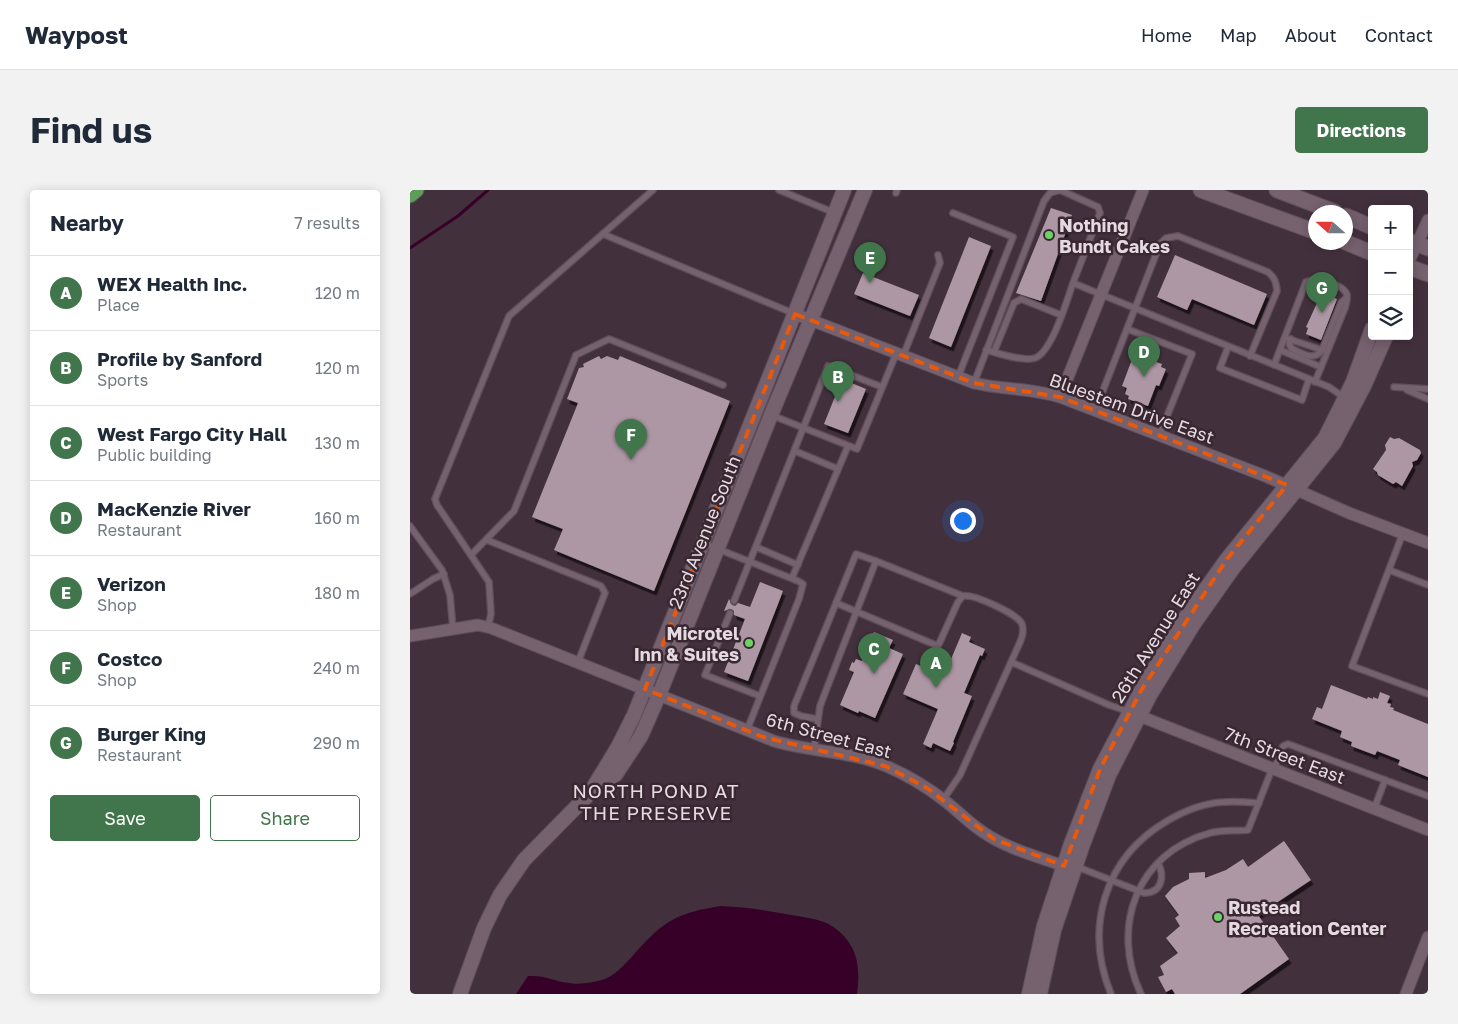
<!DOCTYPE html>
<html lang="en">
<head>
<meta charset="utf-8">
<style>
	:root { --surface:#fff; --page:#f2f2f3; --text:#1f2937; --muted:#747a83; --line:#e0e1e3; --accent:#41754b }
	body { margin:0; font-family:"Golos Text",sans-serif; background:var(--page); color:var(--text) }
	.controls { position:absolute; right:15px; top:15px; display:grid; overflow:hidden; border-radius:5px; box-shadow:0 2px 12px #0003 }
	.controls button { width:45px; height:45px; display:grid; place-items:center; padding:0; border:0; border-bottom:1px solid var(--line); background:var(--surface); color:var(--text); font:25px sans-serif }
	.compass { position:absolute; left:898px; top:15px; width:45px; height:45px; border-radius:50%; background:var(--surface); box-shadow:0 2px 12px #0003; rotate:291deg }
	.you { position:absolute; left:552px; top:330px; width:18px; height:18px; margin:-12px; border:4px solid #fff; border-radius:50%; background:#1a73e8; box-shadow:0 0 0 8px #1a73e833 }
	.badge { display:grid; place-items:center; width:32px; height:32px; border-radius:50%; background:var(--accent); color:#fff; font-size:16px; font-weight:700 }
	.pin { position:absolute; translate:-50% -41px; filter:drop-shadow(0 1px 2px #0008) }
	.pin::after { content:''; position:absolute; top:26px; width:18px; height:15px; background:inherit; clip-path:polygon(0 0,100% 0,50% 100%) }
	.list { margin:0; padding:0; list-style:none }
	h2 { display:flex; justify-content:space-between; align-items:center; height:65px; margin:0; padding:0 20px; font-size:21px }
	h2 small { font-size:16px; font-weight:400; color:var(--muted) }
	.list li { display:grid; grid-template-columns:32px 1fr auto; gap:15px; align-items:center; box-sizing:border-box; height:75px; padding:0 20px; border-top:1px solid var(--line) }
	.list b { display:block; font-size:19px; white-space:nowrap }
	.list p { margin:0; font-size:16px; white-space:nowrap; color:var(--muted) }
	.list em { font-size:16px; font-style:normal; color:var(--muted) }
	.actions { display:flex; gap:10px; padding:15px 20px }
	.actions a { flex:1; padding:11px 0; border:1px solid var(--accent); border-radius:5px; text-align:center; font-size:18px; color:var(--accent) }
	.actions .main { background:var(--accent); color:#fff }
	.icon { flex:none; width:28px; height:28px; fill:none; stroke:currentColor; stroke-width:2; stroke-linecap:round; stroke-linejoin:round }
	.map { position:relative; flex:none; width:1018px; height:804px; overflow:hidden; border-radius:5px }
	header { display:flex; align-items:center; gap:30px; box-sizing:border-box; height:70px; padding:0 25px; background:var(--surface); border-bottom:1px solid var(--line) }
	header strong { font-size:24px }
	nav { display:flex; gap:28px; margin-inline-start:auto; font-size:18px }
	.intro { display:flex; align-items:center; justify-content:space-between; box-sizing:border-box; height:120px; padding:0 30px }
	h1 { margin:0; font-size:35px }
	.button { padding:12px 22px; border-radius:5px; background:var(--accent); color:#fff; font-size:18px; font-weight:700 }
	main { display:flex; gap:30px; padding:0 30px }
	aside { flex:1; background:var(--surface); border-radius:5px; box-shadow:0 2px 12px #0003 }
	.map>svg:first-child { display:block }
</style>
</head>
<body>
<header>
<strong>Waypost</strong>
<nav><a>Home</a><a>Map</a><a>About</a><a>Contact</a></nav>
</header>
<div class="intro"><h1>Find us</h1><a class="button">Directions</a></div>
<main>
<aside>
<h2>Nearby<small>7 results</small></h2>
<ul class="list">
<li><span class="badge">A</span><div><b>WEX Health Inc.</b><p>Place</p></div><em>120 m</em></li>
<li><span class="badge">B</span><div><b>Profile by Sanford</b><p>Sports</p></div><em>120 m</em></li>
<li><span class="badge">C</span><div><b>West Fargo City Hall</b><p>Public building</p></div><em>130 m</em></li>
<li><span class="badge">D</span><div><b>MacKenzie River</b><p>Restaurant</p></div><em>160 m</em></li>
<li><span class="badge">E</span><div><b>Verizon</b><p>Shop</p></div><em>180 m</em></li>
<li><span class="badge">F</span><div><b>Costco</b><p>Shop</p></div><em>240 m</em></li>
<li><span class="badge">G</span><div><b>Burger King</b><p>Restaurant</p></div><em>290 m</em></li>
</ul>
<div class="actions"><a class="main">Save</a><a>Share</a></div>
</aside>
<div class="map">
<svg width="1018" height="804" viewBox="0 0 1018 804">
	<defs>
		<filter id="shadow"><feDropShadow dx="2.5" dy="4.5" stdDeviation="0" flood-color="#0009"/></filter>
	</defs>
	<rect width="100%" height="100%" fill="#43303d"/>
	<path fill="#360029" d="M311,716C334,717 354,720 376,724C390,727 410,728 422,736C447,753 451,775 447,804H106L118,786C135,785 143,791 159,793C169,795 188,792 197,788C208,783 218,771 226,762C255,730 267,723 311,716Z"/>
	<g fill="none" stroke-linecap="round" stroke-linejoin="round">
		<polyline stroke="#360029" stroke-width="3" points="0,58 48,26 78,0"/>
	</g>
	<g fill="#ae97a5" filter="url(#shadow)">
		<polygon points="641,18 662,25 631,111 606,103"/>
		<polygon points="559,47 581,56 541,157 519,148"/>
		<polygon points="765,65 857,104 844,135 782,109 777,120 747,107"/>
		<polygon points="453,83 509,105 500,126 444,104"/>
		<polygon points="912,102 927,109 911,150 896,144 898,138 896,137"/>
		<polygon points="724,164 752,174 751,177 756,179 749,196 746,195 738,216 718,209 719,206 715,204 717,198 712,196"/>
		<polygon points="189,166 191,169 197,166 208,170 210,166 320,211 244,401 144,360 153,339 122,327 168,213 157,209 169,178 174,177 173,174"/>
		<polygon points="432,189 456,199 438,243 414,234"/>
		<polygon points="980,247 984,249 989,248 1010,260 1011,263 1007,270 1002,272 1003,276 992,296 986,292 983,294 968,285 967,282 963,279 976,260 975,255"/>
		<polygon points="350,392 373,401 338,491 314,482 335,429 324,425 324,421 321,419 314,421 319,409 322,415 325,416 328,413 340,417"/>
		<polygon points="464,442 483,450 479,458 493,464 465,528 449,521 448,523 430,515 444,482 439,480 442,472 444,473 446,469 452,471"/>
		<polygon points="552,443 561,447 559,452 575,459 572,466 570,465 554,503 562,506 543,552 544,553 540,561 523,553 521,558 513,554 528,519 493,504 506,474 534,486"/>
		<polygon points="921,495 957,509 958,507 963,509 963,507 968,509 970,502 980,506 977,513 981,514 980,517 984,518 983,520 1018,534 1018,587 988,575 990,570 967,561 965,565 941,556 942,552 930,547 932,541 902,529 907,517 912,519"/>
		<polygon points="874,651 901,690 848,725 879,769 830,804 765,804 762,799 756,802 748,787 754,785 750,776 768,763 756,748 770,736 765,728 769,725 755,706 763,697 779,689 779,683 795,682 795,688 816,680 833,669 838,677"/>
	</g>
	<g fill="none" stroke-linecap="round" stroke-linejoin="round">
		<defs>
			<g id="service">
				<polyline points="369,0 425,23"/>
				<polyline points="486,3 487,0"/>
				<polyline points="543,23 603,47 548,187"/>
				<polyline points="193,44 385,124"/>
				<polyline points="717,139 782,164 749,246"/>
				<polyline points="879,149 912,160"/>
				<path d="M881,149L879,153L881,158C891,163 904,172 912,160L931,113L936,108"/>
				<polyline points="818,157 810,178 892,210 899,189"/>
				<path d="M576,160C588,163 613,172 625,168C642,162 657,110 663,93"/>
				<polyline points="870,160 911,177"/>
				<polyline points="584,162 604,113 611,109 651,125"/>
				<polyline points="493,166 530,73 528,65"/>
				<path d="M864,175L896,92C905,87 934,94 937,105C938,109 936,114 935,118L905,192"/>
				<polyline points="564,193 634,11 640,3 650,0 688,17 690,23 663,93 919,197 935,208"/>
				<polyline points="984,197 1018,199"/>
				<polyline points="997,200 1018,209"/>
				<path d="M685,221L750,54L756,48L768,46L858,82C865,88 866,92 867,101L840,166"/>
				<polyline points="361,225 447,259 486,164"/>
				<polyline points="385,261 428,279"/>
				<polyline points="0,336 32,380 40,405 43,439"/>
				<polyline points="993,343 942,476 1018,504"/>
				<polyline points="77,350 191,396 195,403 168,472"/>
				<polyline points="293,353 388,391 393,394 389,409 337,540"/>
				<polyline points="346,357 388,375"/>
				<polyline points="61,365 104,321 166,165 199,149 313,195"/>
				<polyline points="979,380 1018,395"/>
				<polyline points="382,388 438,256"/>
				<polyline points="0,404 23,389 34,384"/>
				<polyline points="324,411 418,176 472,197"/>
				<path d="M426,413L528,456L548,412L553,406C564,404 608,424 612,434C615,444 610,452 606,461L550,585L533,610"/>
				<polyline points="320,423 295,485 350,506"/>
				<polyline points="78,437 81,424 79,392 27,315 25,309 99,126 243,0"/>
				<polyline points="601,472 699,515 720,522"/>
				<polyline points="407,529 391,526 384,523 384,516 446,364 466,371"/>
				<polyline points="404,559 410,516 466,371 553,406"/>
				<polyline points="864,580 873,556 878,554 1018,606"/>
				<polyline points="964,619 975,590"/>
				<path d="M665,676L734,703C752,703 755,686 748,673"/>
				<path d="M701,804C674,738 694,668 757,631C774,621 794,613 814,612C826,611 837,612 849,613"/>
				<path d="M731,804C700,738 726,663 800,643C812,640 825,641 838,640L862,579"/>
			</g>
			<g id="minor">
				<polyline points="999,71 1018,30"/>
				<path d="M385,124L564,193C592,200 622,198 650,207L855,286L939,323L1018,353"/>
				<polyline points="650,207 733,0"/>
				<path d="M0,446L68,435L81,438L364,551C401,562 440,561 476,576C497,585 517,597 535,611C548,621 559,633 573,642C598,659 626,666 654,676H662"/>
				<polyline points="722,523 1018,640"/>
				<polyline points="996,804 1018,747"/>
			</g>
			<g id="tertiary">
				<polyline points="183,598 208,557 224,525 434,0"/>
				<polyline points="50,804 74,738 90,705 114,670 180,603 206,584 231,546 249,505 361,225 455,0"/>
				<polyline points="619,804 634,736 661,654 690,579 732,499 775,428 817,369 915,248 943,192 962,139"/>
				<polyline points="630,804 644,740 672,657 699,585 740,505 783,435 824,377 924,253 954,196 976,146"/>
			</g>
			<g id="secondary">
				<polyline points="791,0 906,42"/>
				<polyline points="867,0 925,22"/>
				<polyline points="936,26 962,37"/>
				<polyline points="999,51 1018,58"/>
				<polyline points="935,52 962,63"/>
				<polyline points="999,77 1018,84"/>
			</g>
			<polyline id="motorway" points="0,5 6,0"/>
		</defs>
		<use href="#service" stroke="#5e4e59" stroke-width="8"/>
		<use href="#minor" stroke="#5e4e59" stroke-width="13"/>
		<use href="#tertiary" stroke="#5e4e59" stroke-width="16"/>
		<use href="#secondary" stroke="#5e4e59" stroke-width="17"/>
		<use href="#motorway" stroke="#5e4e59" stroke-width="17"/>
		<use href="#service" stroke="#76616e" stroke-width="5.5"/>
		<use href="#minor" stroke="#76616e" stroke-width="11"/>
		<use href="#tertiary" stroke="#76616e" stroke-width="14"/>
		<use href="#secondary" stroke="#76616e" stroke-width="15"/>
		<use href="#motorway" stroke="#5d9e58" stroke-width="15"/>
	</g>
	<path fill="none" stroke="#e8590c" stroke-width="4" stroke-dasharray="10 6" stroke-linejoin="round" d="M385,124L564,193L650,207L877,295L817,369L732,499L690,579L654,676L584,649L517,598L475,576L353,547L235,499Z"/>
	<g fill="#6ad363" stroke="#392732" stroke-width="2">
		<circle cx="639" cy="45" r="5"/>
		<circle cx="339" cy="453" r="5"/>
		<circle cx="808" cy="727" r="5"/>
	</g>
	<g text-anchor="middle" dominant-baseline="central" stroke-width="5" stroke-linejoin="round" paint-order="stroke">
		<g font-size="18" font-weight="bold" fill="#e6dae1" stroke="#392732" text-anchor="start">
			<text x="649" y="35">Nothing<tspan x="649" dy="21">Bundt Cakes</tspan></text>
			<text x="329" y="443" text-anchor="end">Microtel<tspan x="329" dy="21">Inn &amp; Suites</tspan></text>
			<text x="818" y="717">Rustead<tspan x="818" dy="21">Recreation Center</tspan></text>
		</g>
		<g font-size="18" fill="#e6dae1" stroke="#392732">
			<text transform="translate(722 218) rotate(20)">Bluestem Drive East</text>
			<text transform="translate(294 342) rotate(-68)">23rd Avenue South</text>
			<text transform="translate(745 447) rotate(-58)">26th Avenue East</text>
			<text transform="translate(419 545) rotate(15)">6th Street East</text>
			<text transform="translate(875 565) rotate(21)">7th Street East</text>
		</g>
		<g font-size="19" letter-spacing="1" fill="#e6dae1" stroke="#392732">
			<text x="246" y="600">NORTH POND AT<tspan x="246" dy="22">THE PRESERVE</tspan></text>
		</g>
	</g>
</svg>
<div class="controls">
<button>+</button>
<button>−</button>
<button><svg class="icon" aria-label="layers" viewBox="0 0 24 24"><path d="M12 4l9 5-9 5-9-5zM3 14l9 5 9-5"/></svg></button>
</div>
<svg class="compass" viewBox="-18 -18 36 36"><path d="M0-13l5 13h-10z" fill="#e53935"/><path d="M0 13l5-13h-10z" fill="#747a83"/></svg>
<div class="you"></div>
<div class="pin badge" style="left:526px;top:498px">A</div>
<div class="pin badge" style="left:428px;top:212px">B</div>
<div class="pin badge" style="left:464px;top:484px">C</div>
<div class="pin badge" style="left:734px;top:187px">D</div>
<div class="pin badge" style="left:460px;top:93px">E</div>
<div class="pin badge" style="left:221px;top:270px">F</div>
<div class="pin badge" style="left:912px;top:123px">G</div>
</div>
</main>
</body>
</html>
